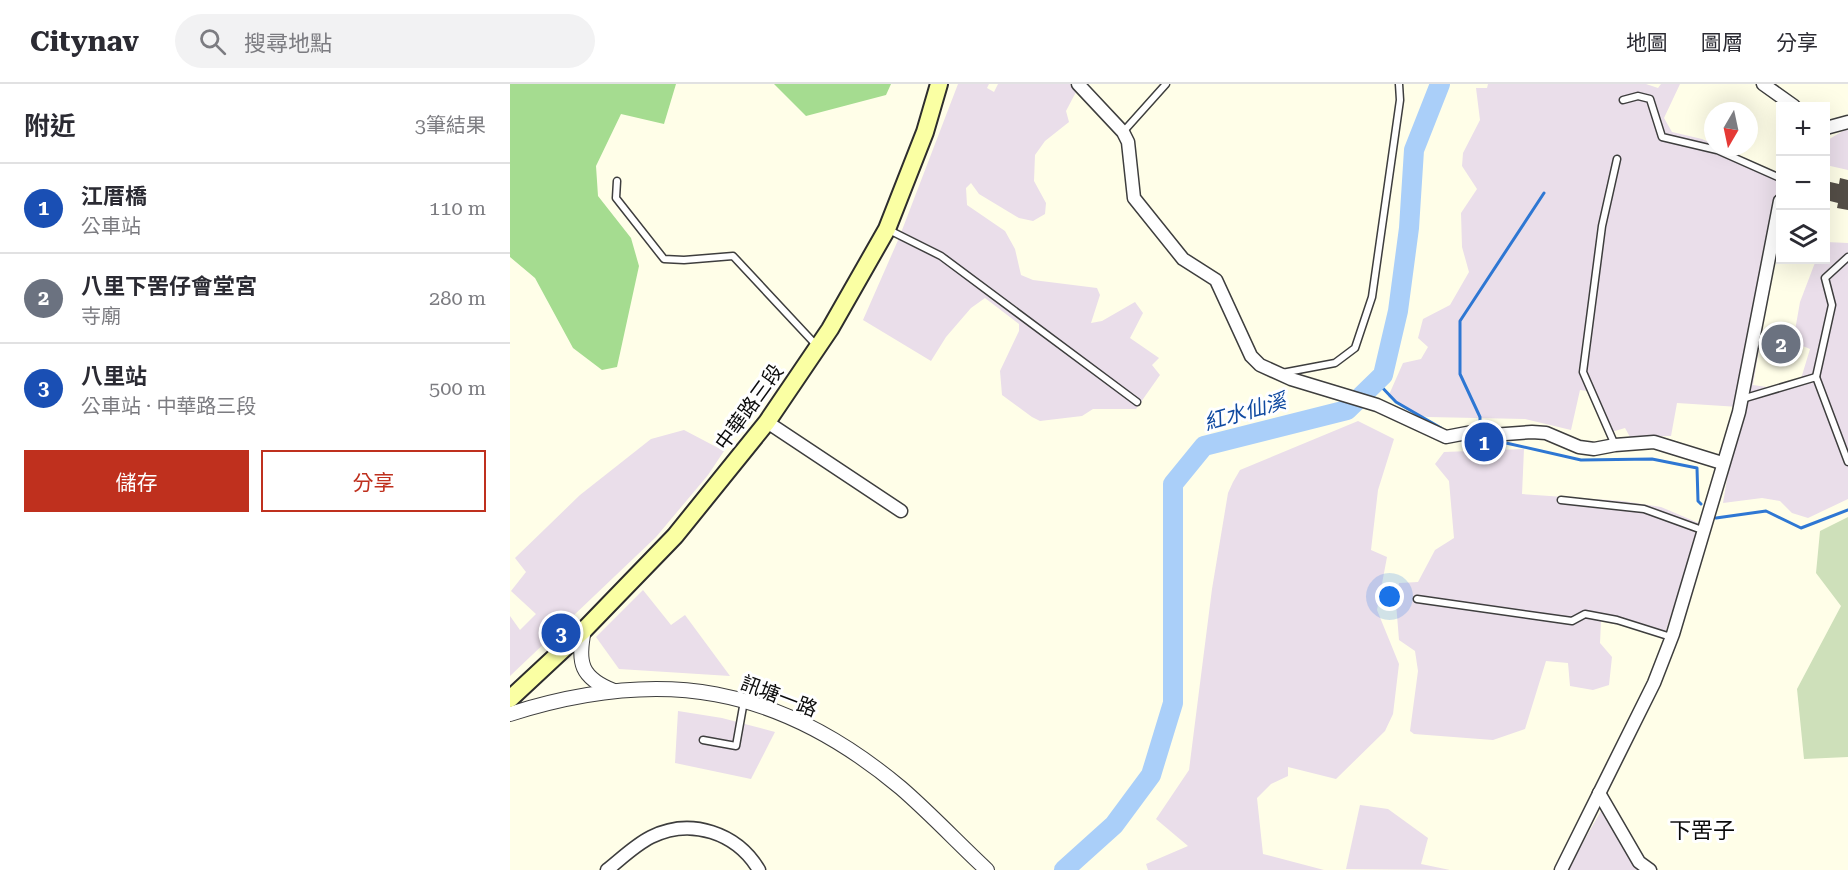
<!DOCTYPE html>
<html lang="zh-TW">
<head>
<meta charset="utf-8">
<style>
	:root { --surface:#fff; --page:#f2f2f3; --text:#2b2b33; --muted:#7c7c81; --line:#e1e1e2; --accent:#bf301e }
	body { margin:0; font-family:"Roboto Serif","Noto Sans TC",serif; background:var(--page); color:var(--text) }
	.controls { position:absolute; right:18px; top:18px; display:grid; overflow:hidden; border-radius:0px; box-shadow:0 6px 24px #0002 }
	.controls button { width:54px; height:54px; display:grid; place-items:center; padding:0; border:0; border-bottom:2px solid var(--line); background:var(--surface); color:var(--text); font:30px sans-serif }
	.compass { position:absolute; left:1194px; top:18px; width:54px; height:54px; border-radius:50%; background:var(--surface); box-shadow:0 6px 24px #0002; rotate:189deg }
	.you { position:absolute; left:880px; top:513px; width:21px; height:21px; margin:-15px; border:4px solid #fff; border-radius:50%; background:#1a73e8; box-shadow:0 0 0 9px #1a73e833 }
	.badge { display:grid; place-items:center; width:39px; height:39px; border-radius:50%; background:var(--accent); color:#fff; font-size:20px; font-weight:700 }
	.pin { position:absolute; translate:-50% -50%; border:3px solid #fff; box-shadow:0 2px 6px #0006 }
	.list { margin:0; padding:0; list-style:none }
	h2 { display:flex; justify-content:space-between; align-items:center; height:78px; margin:0; padding:0 24px; font-size:26px }
	h2 small { font-size:20px; font-weight:400; color:var(--muted) }
	.list li { display:grid; grid-template-columns:39px 1fr auto; gap:18px; align-items:center; box-sizing:border-box; height:90px; padding:0 24px; border-top:2px solid var(--line) }
	.list b { display:block; font-size:22px; white-space:nowrap }
	.list p { margin:0; font-size:20px; white-space:nowrap; color:var(--muted) }
	.list em { font-size:20px; font-style:normal; color:var(--muted) }
	.actions { display:flex; gap:12px; padding:18px 24px }
	.actions a { flex:1; padding:14px 0; border:2px solid var(--accent); border-radius:0px; text-align:center; font-size:21px; color:var(--accent) }
	.actions .main { background:var(--accent); color:#fff }
	.icon { flex:none; width:33px; height:33px; fill:none; stroke:currentColor; stroke-width:2; stroke-linecap:round; stroke-linejoin:round }
	.map { position:relative; flex:none; width:1338px; height:786px; overflow:hidden }
	header { display:flex; align-items:center; gap:36px; box-sizing:border-box; height:84px; padding:0 30px; background:var(--surface); border-bottom:2px solid var(--line) }
	header strong { font-size:28px }
	nav { display:flex; gap:33px; margin-inline-start:auto; font-size:21px }
	.search { width:420px; height:54px; background:var(--page); display:flex; align-items:center; gap:15px; box-sizing:border-box; padding:0 21px; border-radius:33px; color:var(--muted); font-size:22px }
	main { display:flex }
	aside { flex:1; background:var(--surface) }
	.map>svg:first-child { display:block }
</style>
</head>
<body>
<header>
<strong>Citynav</strong>
<div class="search"><svg class="icon" aria-label="search" viewBox="0 0 24 24"><circle cx="10" cy="10" r="6"/><path d="M15 15l6 6"/></svg>搜尋地點</div>
<nav><a>地圖</a><a>圖層</a><a>分享</a></nav>
</header>
<main>
<aside>
<h2>附近<small>3筆結果</small></h2>
<ul class="list">
<li><span class="badge" style="background:#1a4fb4">1</span><div><b>江厝橋</b><p>公車站</p></div><em>110 m</em></li>
<li><span class="badge" style="background:#6b7280">2</span><div><b>八里下罟仔會堂宮</b><p>寺廟</p></div><em>280 m</em></li>
<li><span class="badge" style="background:#1a4fb4">3</span><div><b>八里站</b><p>公車站 · 中華路三段</p></div><em>500 m</em></li>
</ul>
<div class="actions"><a class="main">儲存</a><a>分享</a></div>
</aside>
<div class="map">
<svg width="1338" height="786" viewBox="0 0 1338 786">
	<rect width="100%" height="100%" fill="#fffee8"/>
	<g fill="#eadeea">
		<polygon points="448,0 479,0 477,4 484,8 488,0 560,0 566,8 556,27 559,38 535,57 525,71 524,97 536,119 535,130 523,137 509,134 469,110 461,99 456,104 457,121 495,147 505,165 511,191 523,196 587,204 590,211 581,239 592,237 625,218 633,229 620,254 649,274 642,281 650,291 626,325 583,325 572,332 530,337 522,333 492,311 490,287 509,247 509,240 475,214 461,224 436,253 421,277 353,236 389,154"/>
		<polygon points="978,0 1136,0 1148,4 1151,0 1170,0 1154,34 1162,48 1192,55 1203,60 1203,63 1209,63 1270,94 1270,137 1243,301 1270,305 1277,297 1290,298 1300,265 1283,258 1290,218 1306,176 1316,176 1316,158 1338,159 1338,415 1298,434 1282,429 1270,417 1252,414 1213,419 1229,323 1167,319 1161,352 1120,353 1115,344 1098,349 1082,311 1077,307 1070,306 1061,346 1015,335 918,333 906,331 878,313 893,279 911,275 918,263 908,254 913,235 940,221 959,188 952,163 951,129 967,105 952,82 953,69 970,36 966,4 977,4"/>
		<polygon points="1338,44 1338,86 1316,81 1316,57"/>
		<polygon points="848,337 884,355 868,406 861,466 877,473 867,526 889,580 883,630 875,647 826,695 778,683 778,692 761,700 747,714 753,770 814,786 638,786 636,780 678,762 646,735 679,686 702,505 718,409 723,398 730,386"/>
		<polygon points="174,346 214,367 198,391 146,453 0,592 0,532 10,546 26,530 1,507 16,488 5,474 70,411 141,355"/>
		<polygon points="1014,365 1012,410 1113,417 1151,423 1191,440 1153,555 1131,546 1091,537 1090,559 1102,573 1099,601 1083,606 1060,602 1058,579 1036,577 1015,645 983,656 904,650 900,647 908,587 905,567 889,556 886,519 889,499 908,498 925,466 944,454 939,397 925,380 934,368"/>
		<polygon points="133,506 161,541 175,531 220,592 109,585 86,553"/>
		<polygon points="168,627 212,634 265,648 241,695 165,679"/>
		<polygon points="850,721 878,725 918,754 911,780 940,786 836,785"/>
		<polygon points="1096,725 1133,786 1057,786 1091,727"/>
	</g>
	<g fill="#a5dc90">
		<polygon points="0,0 166,0 154,40 111,30 86,82 88,112 121,154 129,182 107,283 92,286 63,264 25,194 0,173"/>
		<polygon points="264,0 381,0 376,11 296,32"/>
	</g>
	<polygon fill="#cee0ba" points="1338,433 1338,673 1294,675 1287,605 1331,522 1306,489 1310,447"/>
	<g fill="none" stroke-linecap="round" stroke-linejoin="round">
		<g stroke="#2e77d3" stroke-width="3">
			<polyline points="866,297 886,318 931,344"/>
			<polyline points="970,340 970,333 950,290 950,237 1034,109"/>
			<polyline points="951,356 996,359 1071,376 1142,375 1187,384 1188,417 1191,420"/>
			<polyline points="1206,434 1256,427 1291,444 1338,426"/>
		</g>
		<polyline stroke="#aacff9" stroke-width="20" points="554,786 604,741 641,691 663,619 663,400 694,362 837,326 873,291 888,227 899,144 904,66 930,0"/>
	</g>
	<g fill="#544e47">
		<polygon points="1330,94 1338,96 1338,126 1327,124 1328,119 1316,116 1316,97 1329,100"/>
		<polygon points="1260,250 1285,255 1282,269 1257,264"/>
	</g>
	<g fill="none" stroke-linecap="round" stroke-linejoin="round">
		<defs>
			<g id="service">
				<polyline points="1113,16 1128,12 1140,15 1152,53 1207,66 1270,94"/>
				<polyline points="613,48 656,0"/>
				<polyline points="107,97 106,114 154,175 174,176 223,172 307,262"/>
				<polyline points="379,146 431,172 627,318"/>
				<polyline points="772,289 825,279 845,264 862,213 890,16 889,0"/>
				<polyline points="1306,293 1322,221 1315,194 1338,173"/>
				<polyline points="1232,315 1306,293 1338,378"/>
				<polyline points="1105,361 1073,288 1092,142 1107,75"/>
				<polyline points="1051,416 1134,425 1192,446"/>
				<polyline points="907,515 1062,537 1075,530 1107,536 1161,553"/>
				<polyline points="193,656 226,662 234,617"/>
			</g>
			<g id="minor">
				<polyline points="568,0 613,48 618,58 624,114 673,175 706,196 741,272 750,281 781,295 867,321 936,353 962,348 982,351 1022,348 1036,349 1069,363 1084,365 1105,361 1144,358 1212,379"/>
				<polyline points="1253,0 1284,22"/>
				<polyline points="1316,44 1338,38"/>
				<polyline points="257,338 391,427"/>
				<polyline points="1089,709 1129,778 1140,786"/>
				<path d="M97,786C111,775 125,761 141,753C181,733 227,749 249,786"/>
				<polyline points="1051,786 1144,599 1163,550 1229,328 1270,117"/>
			</g>
			<g id="tertiary">
				<path d="M74,546C67,579 71,594 104,607"/>
				<path d="M0,630C151,582 268,601 391,704C421,730 448,759 477,786"/>
			</g>
			<polyline id="secondary" points="0,615 74,546 165,452 257,338 320,245 377,145 415,48 429,0"/>
		</defs>
		<use href="#service" stroke="#3e3e3e" stroke-width="9"/>
		<use href="#minor" stroke="#3e3e3e" stroke-width="15"/>
		<use href="#tertiary" stroke="#3e3e3e" stroke-width="16"/>
		<use href="#secondary" stroke="#2d2d2d" stroke-width="20"/>
		<use href="#service" stroke="#fff" stroke-width="6"/>
		<use href="#minor" stroke="#fff" stroke-width="12"/>
		<use href="#tertiary" stroke="#fff" stroke-width="14"/>
		<use href="#secondary" stroke="#faffa3" stroke-width="16"/>
	</g>
	<g text-anchor="middle" dominant-baseline="central" stroke-width="6" stroke-linejoin="round" paint-order="stroke">
		<g font-size="20" fill="#0b0b0b" stroke="#fff">
			<text transform="translate(239 323) rotate(-54)">中華路三段</text>
			<text transform="translate(269 612) rotate(21)">訊塘一路</text>
		</g>
		<g font-size="21" font-style="italic" fill="#104aa0" stroke="#fff">
			<text transform="translate(735 328) rotate(-16)">紅水仙溪</text>
		</g>
		<g font-size="22" fill="#0b0b0b" stroke="#fff">
			<text x="1192" y="746">下罟子</text>
		</g>
	</g>
</svg>
<div class="controls">
<button>+</button>
<button>−</button>
<button><svg class="icon" aria-label="layers" viewBox="0 0 24 24"><path d="M12 4l9 5-9 5-9-5zM3 14l9 5 9-5"/></svg></button>
</div>
<svg class="compass" viewBox="-18 -18 36 36"><path d="M0-13l5 13h-10z" fill="#e53935"/><path d="M0 13l5-13h-10z" fill="#7c7c81"/></svg>
<div class="you"></div>
<div class="pin badge" style="left:974px;top:358px;background:#1a4fb4">1</div>
<div class="pin badge" style="left:1271px;top:260px;background:#6b7280">2</div>
<div class="pin badge" style="left:51px;top:549px;background:#1a4fb4">3</div>
</div>
</main>
</body>
</html>
